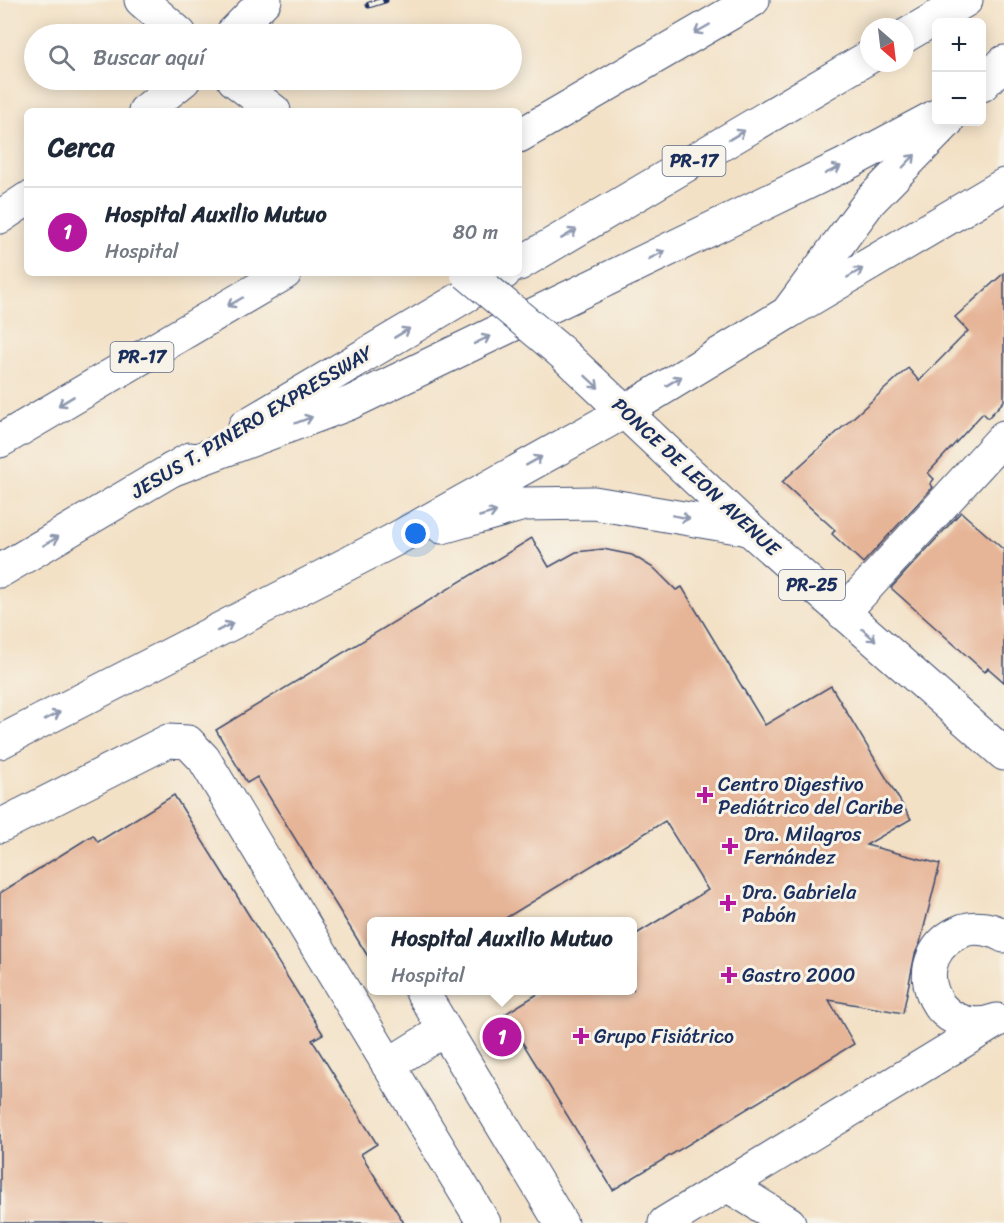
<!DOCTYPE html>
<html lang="es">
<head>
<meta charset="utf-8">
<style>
	:root { --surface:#fff; --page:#f6f6f7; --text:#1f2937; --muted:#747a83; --line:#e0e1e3; --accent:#b5179e }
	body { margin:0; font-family:Sriracha,sans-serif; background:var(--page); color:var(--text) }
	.controls { position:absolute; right:18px; top:18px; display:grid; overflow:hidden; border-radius:9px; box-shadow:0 3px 15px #0003 }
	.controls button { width:54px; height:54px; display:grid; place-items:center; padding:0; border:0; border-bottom:2px solid var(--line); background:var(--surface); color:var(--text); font:30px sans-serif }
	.compass { position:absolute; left:860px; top:18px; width:54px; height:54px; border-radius:50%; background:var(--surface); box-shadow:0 3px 15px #0003; rotate:152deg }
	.you { position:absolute; left:416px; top:534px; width:21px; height:21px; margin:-15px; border:4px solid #fff; border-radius:50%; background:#1a73e8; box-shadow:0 0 0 9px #1a73e833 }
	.badge { display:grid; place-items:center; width:39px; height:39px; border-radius:50%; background:var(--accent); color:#fff; font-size:20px; font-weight:700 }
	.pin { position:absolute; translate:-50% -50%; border:3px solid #fff; box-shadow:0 2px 6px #0006 }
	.popup { position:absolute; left:367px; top:917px; width:270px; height:78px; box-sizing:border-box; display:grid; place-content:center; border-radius:9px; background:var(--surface); filter:drop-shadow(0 2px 4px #0005); font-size:20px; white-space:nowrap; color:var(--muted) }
	.popup b { font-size:22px; color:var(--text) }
	.popup::after { content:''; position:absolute; left:50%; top:100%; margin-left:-12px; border:12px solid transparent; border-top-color:var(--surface) }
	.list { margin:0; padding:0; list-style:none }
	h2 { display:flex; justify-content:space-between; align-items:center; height:78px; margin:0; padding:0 24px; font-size:26px }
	h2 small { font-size:20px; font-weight:400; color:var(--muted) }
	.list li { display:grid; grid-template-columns:39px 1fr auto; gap:18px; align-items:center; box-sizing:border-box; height:90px; padding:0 24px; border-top:2px solid var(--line) }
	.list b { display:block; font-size:22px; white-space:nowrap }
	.list p { margin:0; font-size:20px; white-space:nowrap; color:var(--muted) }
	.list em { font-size:20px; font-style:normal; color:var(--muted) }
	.icon { flex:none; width:33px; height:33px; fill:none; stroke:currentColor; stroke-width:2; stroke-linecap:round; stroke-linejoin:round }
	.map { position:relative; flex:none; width:1004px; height:1223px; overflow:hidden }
	.search { position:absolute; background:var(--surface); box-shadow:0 3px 15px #0003; left:24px; top:24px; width:498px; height:66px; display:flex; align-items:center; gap:15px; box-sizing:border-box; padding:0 21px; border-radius:33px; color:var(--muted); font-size:22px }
	.panel { position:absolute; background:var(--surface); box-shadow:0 3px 15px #0003; left:24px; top:108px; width:498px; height:168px; border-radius:9px }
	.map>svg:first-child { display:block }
</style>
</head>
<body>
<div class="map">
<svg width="1004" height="1223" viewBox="0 0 1004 1223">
	<rect width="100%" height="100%" fill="#f7f3e8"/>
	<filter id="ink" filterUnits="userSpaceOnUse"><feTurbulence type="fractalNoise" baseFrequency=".0167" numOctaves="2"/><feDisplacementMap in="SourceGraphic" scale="12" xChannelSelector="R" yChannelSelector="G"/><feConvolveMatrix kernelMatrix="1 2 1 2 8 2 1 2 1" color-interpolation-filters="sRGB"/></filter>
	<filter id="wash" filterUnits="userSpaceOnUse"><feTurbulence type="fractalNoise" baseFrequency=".008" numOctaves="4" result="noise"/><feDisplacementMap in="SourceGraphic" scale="24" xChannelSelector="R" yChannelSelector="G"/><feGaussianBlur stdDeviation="1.35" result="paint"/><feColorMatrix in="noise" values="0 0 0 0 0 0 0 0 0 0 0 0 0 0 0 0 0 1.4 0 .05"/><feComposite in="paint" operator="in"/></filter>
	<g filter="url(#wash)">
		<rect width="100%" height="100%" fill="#f3e1c6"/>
		<g id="blocks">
			<g fill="#e6b496">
				<polygon points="1004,273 1004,401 988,418 983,413 928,473 934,479 930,484 933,487 863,563 832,534 835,530 782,482 908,368 919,381 968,331 955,317"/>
				<polygon points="961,512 1004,550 1004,682 988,668 985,672 891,588"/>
				<polygon points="532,538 549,567 576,552 603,549 632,555 655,569 676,590 682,587 765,725 831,686 911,819 866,845 940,864 920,943 915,954 903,1013 829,1000 854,1044 613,1190 505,1014 544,990 633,990 633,936 708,890 665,821 501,921 372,921 372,963 257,777 247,783 216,730"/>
				<polygon points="174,795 323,1034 312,1040 377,1144 361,1154 404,1223 0,1223 0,893 93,835 98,842"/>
			</g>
		</g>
	</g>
	<g filter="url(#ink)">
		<use href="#blocks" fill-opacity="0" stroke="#3b4a6e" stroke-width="1.5"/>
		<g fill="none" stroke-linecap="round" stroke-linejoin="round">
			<defs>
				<g id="minor">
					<polyline points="141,0 180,34"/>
					<polyline points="787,313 1004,185"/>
					<polyline points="843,613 1004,437"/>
					<polyline points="0,826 168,741 188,742 204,759 484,1223"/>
					<polyline points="421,990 561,1223"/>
					<path d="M997,1020C933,1043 900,954 964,930C976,926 993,929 1004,936"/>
					<polyline points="388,1065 444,1030"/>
					<polyline points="727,1185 789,1223"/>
					<polyline points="665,1223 996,1021"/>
				</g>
				<g id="major">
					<polyline points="234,80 274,111"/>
					<polyline points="560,351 749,529 1004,754"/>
				</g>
				<g id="highway">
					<polyline points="232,34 265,0"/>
					<polyline points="905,36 966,0"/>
					<polyline points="982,85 1004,62"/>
					<polyline points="145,111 184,80"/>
					<polyline points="519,136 753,0"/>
					<polyline points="0,217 27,199"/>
					<polyline points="519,264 869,57"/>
					<polyline points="245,426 504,273"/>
					<polyline points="0,441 285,273"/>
					<polyline points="171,470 350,403 844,165 936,116"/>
					<polyline points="442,527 524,504 594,503 749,529"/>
					<polyline points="0,571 190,459"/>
					<polyline points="0,742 392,541 624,412 787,313 870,201 947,122"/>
				</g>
			</defs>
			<use href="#minor" stroke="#3b4a6e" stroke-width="35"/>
			<use href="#major" stroke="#3b4a6e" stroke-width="35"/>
			<use href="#highway" stroke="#3b4a6e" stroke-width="35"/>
			<use href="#minor" stroke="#fff" stroke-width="33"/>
			<use href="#major" stroke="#fff" stroke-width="33"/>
			<use href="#highway" stroke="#fff" stroke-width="33"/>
			<defs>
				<polyline id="rail" points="369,5 385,0"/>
			</defs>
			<use href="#rail" stroke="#1b2f5e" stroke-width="7"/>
			<use href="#rail" stroke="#f7f3e8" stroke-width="4.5" stroke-dasharray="14" stroke-linecap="butt"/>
			<defs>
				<polyline id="major-bridge" points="467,273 560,351"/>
			</defs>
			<use href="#major-bridge" stroke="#3b4a6e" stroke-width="35" stroke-linecap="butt"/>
			<use href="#major-bridge" stroke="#fff" stroke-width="33"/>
		</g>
		<defs><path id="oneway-shaft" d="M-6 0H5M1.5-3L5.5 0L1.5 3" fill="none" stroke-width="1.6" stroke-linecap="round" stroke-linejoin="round" transform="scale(1.5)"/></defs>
		<g stroke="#8d97ae">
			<use href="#oneway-shaft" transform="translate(702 29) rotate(150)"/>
			<use href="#oneway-shaft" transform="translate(737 135) rotate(-31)"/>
			<use href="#oneway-shaft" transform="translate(909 161) rotate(-46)"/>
			<use href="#oneway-shaft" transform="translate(833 170) rotate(-26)"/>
			<use href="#oneway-shaft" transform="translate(569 234) rotate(-31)"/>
			<use href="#oneway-shaft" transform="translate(657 255) rotate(-26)"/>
			<use href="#oneway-shaft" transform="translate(855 273) rotate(-30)"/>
			<use href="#oneway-shaft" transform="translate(235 302) rotate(150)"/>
			<use href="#oneway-shaft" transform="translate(402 333) rotate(-31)"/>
			<use href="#oneway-shaft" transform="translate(482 340) rotate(-26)"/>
			<use href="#oneway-shaft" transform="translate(674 381) rotate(-31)"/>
			<use href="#oneway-shaft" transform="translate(592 382) rotate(43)"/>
			<use href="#oneway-shaft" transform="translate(66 401) rotate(149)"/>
			<use href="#oneway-shaft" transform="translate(304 420) rotate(-20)"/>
			<use href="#oneway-shaft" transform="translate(534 461) rotate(-29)"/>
			<use href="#oneway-shaft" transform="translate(488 514) rotate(-16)"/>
			<use href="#oneway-shaft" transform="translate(681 517) rotate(10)"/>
			<use href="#oneway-shaft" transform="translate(51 541) rotate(-30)"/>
			<use href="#oneway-shaft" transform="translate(225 627) rotate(-27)"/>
			<use href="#oneway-shaft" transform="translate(869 635) rotate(41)"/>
			<use href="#oneway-shaft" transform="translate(52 716) rotate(-27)"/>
		</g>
	</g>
	<g fill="#b5179e" stroke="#f7f3e8" stroke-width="2">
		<path d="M702 786h6v6h6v6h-6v6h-6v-6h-6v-6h6z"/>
		<path d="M727 837h6v6h6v6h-6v6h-6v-6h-6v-6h6z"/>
		<path d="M725 894h6v6h6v6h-6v6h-6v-6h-6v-6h6z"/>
		<path d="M726 966h6v6h6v6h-6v6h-6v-6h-6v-6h6z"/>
		<path d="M578 1027h6v6h6v6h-6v6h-6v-6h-6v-6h6z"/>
	</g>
	<g text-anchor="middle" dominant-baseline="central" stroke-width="6" stroke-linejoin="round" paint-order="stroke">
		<g fill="#f7f3e8" stroke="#5d6a87" stroke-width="1.5">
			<rect x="662.5" y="146" width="63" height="30" rx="4.5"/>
			<rect x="110.5" y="342" width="63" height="30" rx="4.5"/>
			<rect x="779" y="570" width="66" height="30" rx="4.5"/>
		</g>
		<g font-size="18" font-weight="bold" fill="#1b2f5e">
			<text x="694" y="161">PR-17</text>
			<text x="142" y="357">PR-17</text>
			<text x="812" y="585">PR-25</text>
		</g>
		<g font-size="20" fill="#1b2f5e" stroke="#f7f3e8">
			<text transform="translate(252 422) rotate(-31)">JESUS T. PINERO EXPRESSWAY</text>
			<text transform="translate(696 477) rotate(43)">PONCE DE LEON AVENUE</text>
		</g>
		<g font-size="20" fill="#1b2f5e" stroke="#f7f3e8" text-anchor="start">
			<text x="718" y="784">Centro Digestivo<tspan x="718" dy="23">Pediátrico del Caribe</tspan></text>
			<text x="744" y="834">Dra. Milagros<tspan x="744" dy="23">Fernández</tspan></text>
			<text x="742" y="892">Dra. Gabriela<tspan x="742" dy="23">Pabón</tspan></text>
			<text x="742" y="975">Gastro 2000</text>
			<text x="594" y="1036">Grupo Fisiátrico</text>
		</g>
	</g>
</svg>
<div class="controls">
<button>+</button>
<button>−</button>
</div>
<svg class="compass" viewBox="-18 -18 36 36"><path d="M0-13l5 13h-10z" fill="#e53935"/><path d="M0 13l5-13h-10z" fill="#747a83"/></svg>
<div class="you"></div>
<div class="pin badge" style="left:502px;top:1037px">1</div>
<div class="popup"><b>Hospital Auxilio Mutuo</b>Hospital</div>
<div class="search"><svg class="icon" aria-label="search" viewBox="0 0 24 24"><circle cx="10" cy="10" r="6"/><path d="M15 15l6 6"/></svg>Buscar aquí</div>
<section class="panel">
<h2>Cerca<small></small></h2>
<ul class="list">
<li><span class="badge">1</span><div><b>Hospital Auxilio Mutuo</b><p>Hospital</p></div><em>80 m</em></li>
</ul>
</section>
</div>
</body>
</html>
